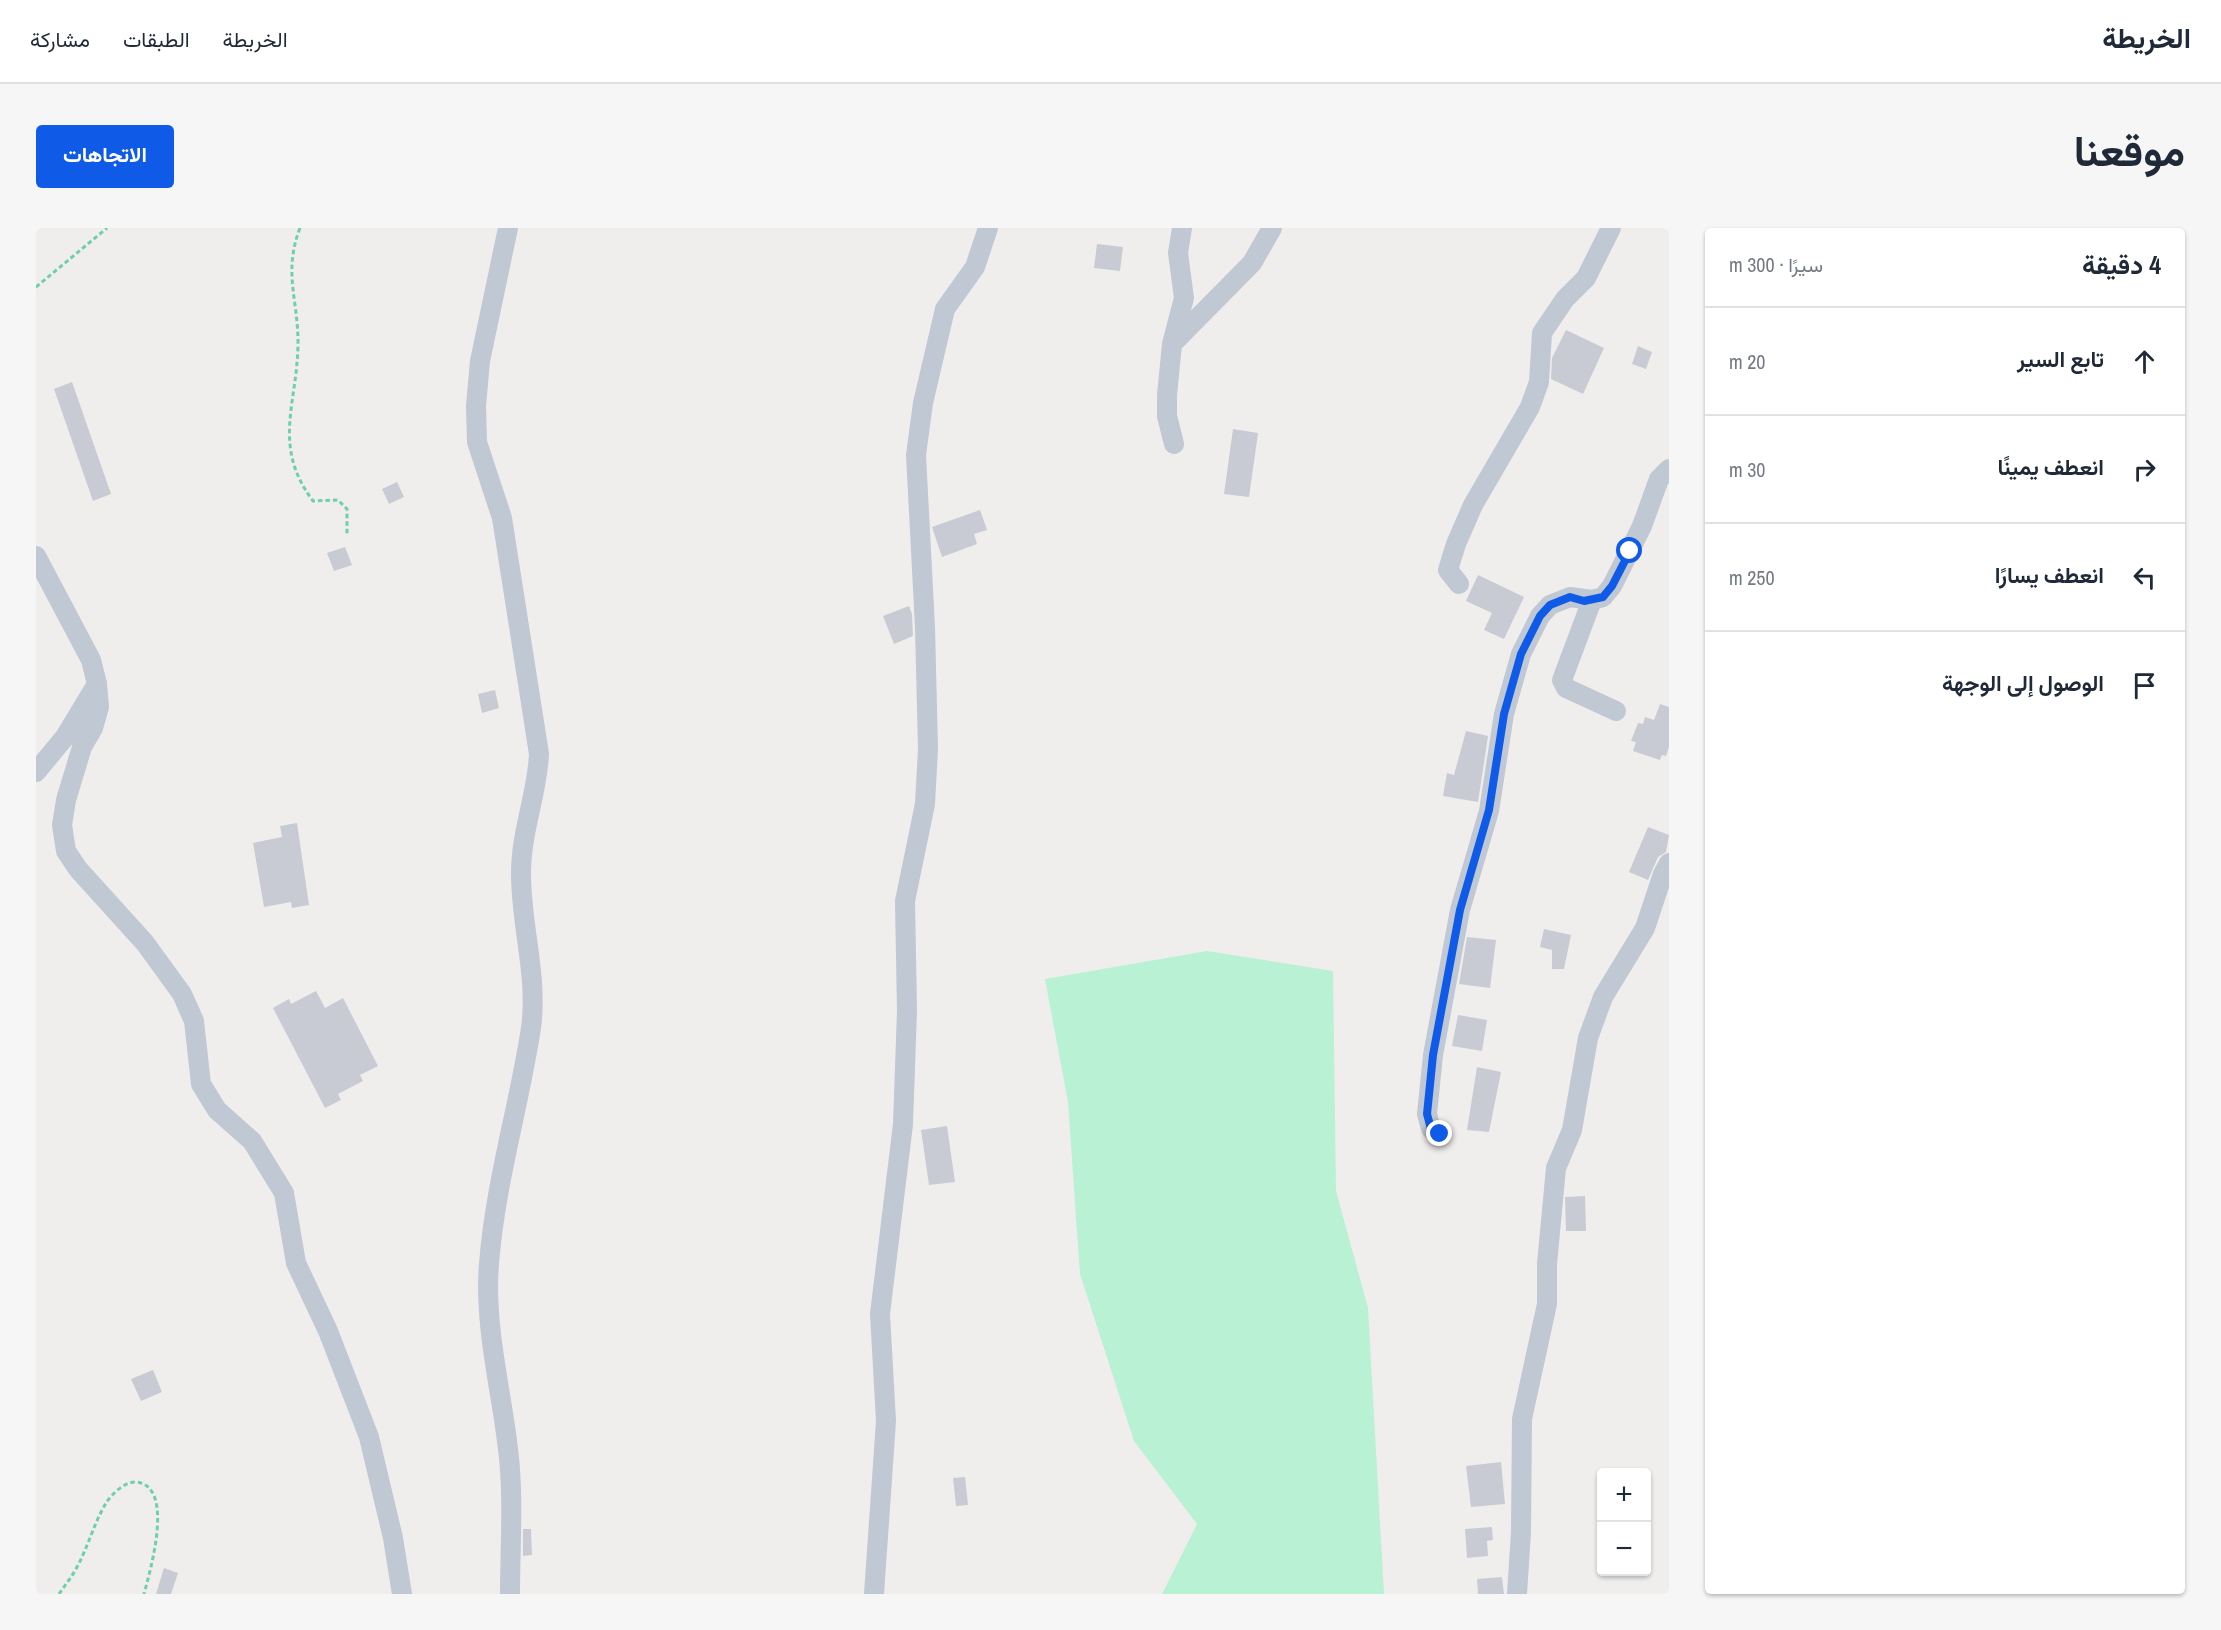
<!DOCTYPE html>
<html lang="ar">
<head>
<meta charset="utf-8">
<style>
	:root { --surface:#fff; --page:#f6f6f7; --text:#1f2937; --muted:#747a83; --line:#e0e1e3; --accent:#0f5be8 }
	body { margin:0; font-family:"Archivo Narrow",Vazirmatn,sans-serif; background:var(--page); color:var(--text); direction:rtl }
	.controls { position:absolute; right:18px; bottom:18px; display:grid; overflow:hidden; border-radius:6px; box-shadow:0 2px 4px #0004 }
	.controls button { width:54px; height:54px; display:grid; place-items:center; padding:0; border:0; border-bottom:2px solid var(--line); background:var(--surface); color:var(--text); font:30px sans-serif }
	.stop { position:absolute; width:18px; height:18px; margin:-14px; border:4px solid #0f5be8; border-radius:50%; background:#fff }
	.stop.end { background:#0f5be8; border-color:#fff; box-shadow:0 2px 6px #0008 }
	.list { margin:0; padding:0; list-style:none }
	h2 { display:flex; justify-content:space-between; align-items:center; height:78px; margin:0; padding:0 24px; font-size:26px }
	h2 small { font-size:20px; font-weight:400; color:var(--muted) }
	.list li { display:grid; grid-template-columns:39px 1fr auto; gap:18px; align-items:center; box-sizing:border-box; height:108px; padding:0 24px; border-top:2px solid var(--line) }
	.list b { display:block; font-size:22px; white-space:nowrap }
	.list em { font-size:20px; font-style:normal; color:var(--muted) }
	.icon { flex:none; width:33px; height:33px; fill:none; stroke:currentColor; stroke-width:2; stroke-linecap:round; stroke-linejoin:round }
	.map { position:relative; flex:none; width:1633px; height:1366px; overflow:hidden; direction:ltr; border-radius:6px }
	header { display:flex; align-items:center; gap:36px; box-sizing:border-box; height:84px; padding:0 30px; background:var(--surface); border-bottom:2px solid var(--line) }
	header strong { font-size:28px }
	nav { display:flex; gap:33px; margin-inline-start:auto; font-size:21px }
	.intro { display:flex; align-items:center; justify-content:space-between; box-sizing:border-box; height:144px; padding:0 36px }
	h1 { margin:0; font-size:42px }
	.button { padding:15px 27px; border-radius:6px; background:var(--accent); color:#fff; font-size:21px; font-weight:700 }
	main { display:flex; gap:36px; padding:0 36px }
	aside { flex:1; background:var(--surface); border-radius:6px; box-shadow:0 2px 4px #0004 }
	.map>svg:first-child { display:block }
</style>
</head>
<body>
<header>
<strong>الخريطة</strong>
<nav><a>الخريطة</a><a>الطبقات</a><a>مشاركة</a></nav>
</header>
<div class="intro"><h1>موقعنا</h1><a class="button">الاتجاهات</a></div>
<main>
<aside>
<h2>4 دقيقة<small>سيرًا · 300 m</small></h2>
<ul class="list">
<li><svg class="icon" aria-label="ahead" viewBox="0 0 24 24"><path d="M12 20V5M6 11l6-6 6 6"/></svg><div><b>تابع السير</b></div><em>20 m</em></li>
<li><svg class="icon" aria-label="right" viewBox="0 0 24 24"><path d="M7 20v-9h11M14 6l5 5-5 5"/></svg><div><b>انعطف يمينًا</b></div><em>30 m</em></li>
<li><svg class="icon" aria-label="left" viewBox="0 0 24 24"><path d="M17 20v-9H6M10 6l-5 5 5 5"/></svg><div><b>انعطف يسارًا</b></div><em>250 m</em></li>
<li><svg class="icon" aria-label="arrive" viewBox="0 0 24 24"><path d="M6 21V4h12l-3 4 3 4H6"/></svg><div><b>الوصول إلى الوجهة</b></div></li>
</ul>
</aside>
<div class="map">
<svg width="1633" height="1366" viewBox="0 0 1633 1366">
	<rect width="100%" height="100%" fill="#f0eded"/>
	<polygon fill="#b8f1d3" points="1171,723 1297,743 1300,963 1332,1080 1348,1366 1126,1366 1161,1296 1098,1213 1044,1046 1032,874 1009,751"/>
	<g fill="#c8cbd3">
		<polygon points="1061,16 1087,19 1084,43 1058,40"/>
		<polygon points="1530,102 1568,120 1547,166 1515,151 1516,130"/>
		<polygon points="1602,118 1616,124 1610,141 1596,136"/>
		<polygon points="36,154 75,266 57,273 18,161"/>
		<polygon points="1197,201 1222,205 1213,269 1188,266"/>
		<polygon points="361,254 368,269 353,276 346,261"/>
		<polygon points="944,282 951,302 938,306 941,316 906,329 896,299"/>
		<polygon points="309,319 316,337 298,343 291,325"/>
		<polygon points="1442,347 1488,369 1468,411 1448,402 1456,385 1430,373"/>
		<polygon points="873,378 876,386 877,408 858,416 847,388"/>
		<polygon points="459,462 463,480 446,485 442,466"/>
		<polygon points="1624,476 1633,479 1633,519 1630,528 1626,527 1624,532 1597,523 1600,514 1595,513 1602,495 1607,496 1609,489 1618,492"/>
		<polygon points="1430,503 1452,508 1442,574 1407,568 1411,545 1418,547"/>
		<polygon points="261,595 273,677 256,680 255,674 228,679 217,615 246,609 244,598"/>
		<polygon points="1612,599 1633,607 1630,624 1622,629 1612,652 1593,644"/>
		<polygon points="1508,701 1535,707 1528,741 1516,741 1516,722 1504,719"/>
		<polygon points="1431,709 1460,712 1454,760 1423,756"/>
		<polygon points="280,763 289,780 307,770 342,838 324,847 327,853 302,866 305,872 289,880 237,780 253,771 255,776"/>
		<polygon points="1422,787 1451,792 1446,823 1416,818"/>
		<polygon points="1441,839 1465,844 1453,904 1431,902"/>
		<polygon points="911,898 919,954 893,957 885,902"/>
		<polygon points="1549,968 1550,1003 1530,1003 1529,969"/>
		<polygon points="117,1142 126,1164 105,1173 95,1151"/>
		<polygon points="1465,1234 1469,1276 1435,1279 1430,1238"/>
		<polygon points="929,1249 932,1277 920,1278 917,1250"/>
		<polygon points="1456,1299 1457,1312 1451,1313 1452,1328 1431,1330 1429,1301"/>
		<polygon points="487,1301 495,1301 496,1327 487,1328"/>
		<polygon points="128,1340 142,1345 135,1366 120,1366"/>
		<polygon points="1466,1349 1468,1366 1442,1366 1441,1351"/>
	</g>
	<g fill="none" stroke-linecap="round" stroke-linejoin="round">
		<g stroke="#6ed0a9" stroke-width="3" stroke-dasharray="4.5 3" stroke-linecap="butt">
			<path d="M264,0C247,44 262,71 262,114C262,175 235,217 277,273L302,272L311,281V308"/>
			<polyline points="0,59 71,0"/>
			<path d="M23,1366C29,1357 36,1349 41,1339C52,1319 58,1295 70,1275C75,1267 88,1254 99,1254C140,1256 114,1343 108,1366"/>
		</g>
		<g stroke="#bfc8d3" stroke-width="20">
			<path d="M472,0L444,133L440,178L441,214L466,290L503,526C501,568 485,602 485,646C485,698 502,748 495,800C483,879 459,956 453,1036C448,1098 465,1160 472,1221C478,1268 474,1318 474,1366"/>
			<polyline points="1140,112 1216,35 1236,0"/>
			<polyline points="1138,216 1131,188 1131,167 1136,116 1148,70 1142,25 1146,0"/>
			<polyline points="0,328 55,432 61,456 63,479 57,500 46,519 30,572 26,597 30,623 42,641 109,715 146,766 158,793 165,856 181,882 216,913 248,965 260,1035 292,1103 333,1209 357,1310 366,1366"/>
			<polyline points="1423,356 1412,342 1420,316 1437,277 1494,179 1503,154 1506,105 1529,71 1550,50 1575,0"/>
			<polyline points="1556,372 1526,452 1530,460 1580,483"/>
			<polyline points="0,544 29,509 61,456"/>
			<polyline points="1404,906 1395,901 1391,886 1397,827 1424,682 1453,583 1468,486 1485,426 1504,388 1514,377 1534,369 1556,372 1567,369 1576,358 1606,298 1623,251 1633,241"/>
			<polyline points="838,1366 850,1193 844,1086 867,896 871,783 869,673 889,576 892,521 889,399 880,227 887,175 909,81 939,39 952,0"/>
			<polyline points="1481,1366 1485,1304 1486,1191 1511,1076 1511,1036 1520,940 1536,902 1552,810 1567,769 1609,700 1627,646 1633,635"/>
		</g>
	</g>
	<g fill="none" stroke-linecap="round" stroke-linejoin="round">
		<polyline stroke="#0f5be8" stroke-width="8" points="1404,906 1395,901 1391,886 1397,827 1424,682 1453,582 1468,486 1485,426 1504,388 1514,377 1534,369 1548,373 1567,369 1576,358 1594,323"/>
	</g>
</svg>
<div class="controls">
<button>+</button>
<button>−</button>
</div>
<div class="stop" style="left:1594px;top:323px"></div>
<div class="stop end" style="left:1404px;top:906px"></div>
</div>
</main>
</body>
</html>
